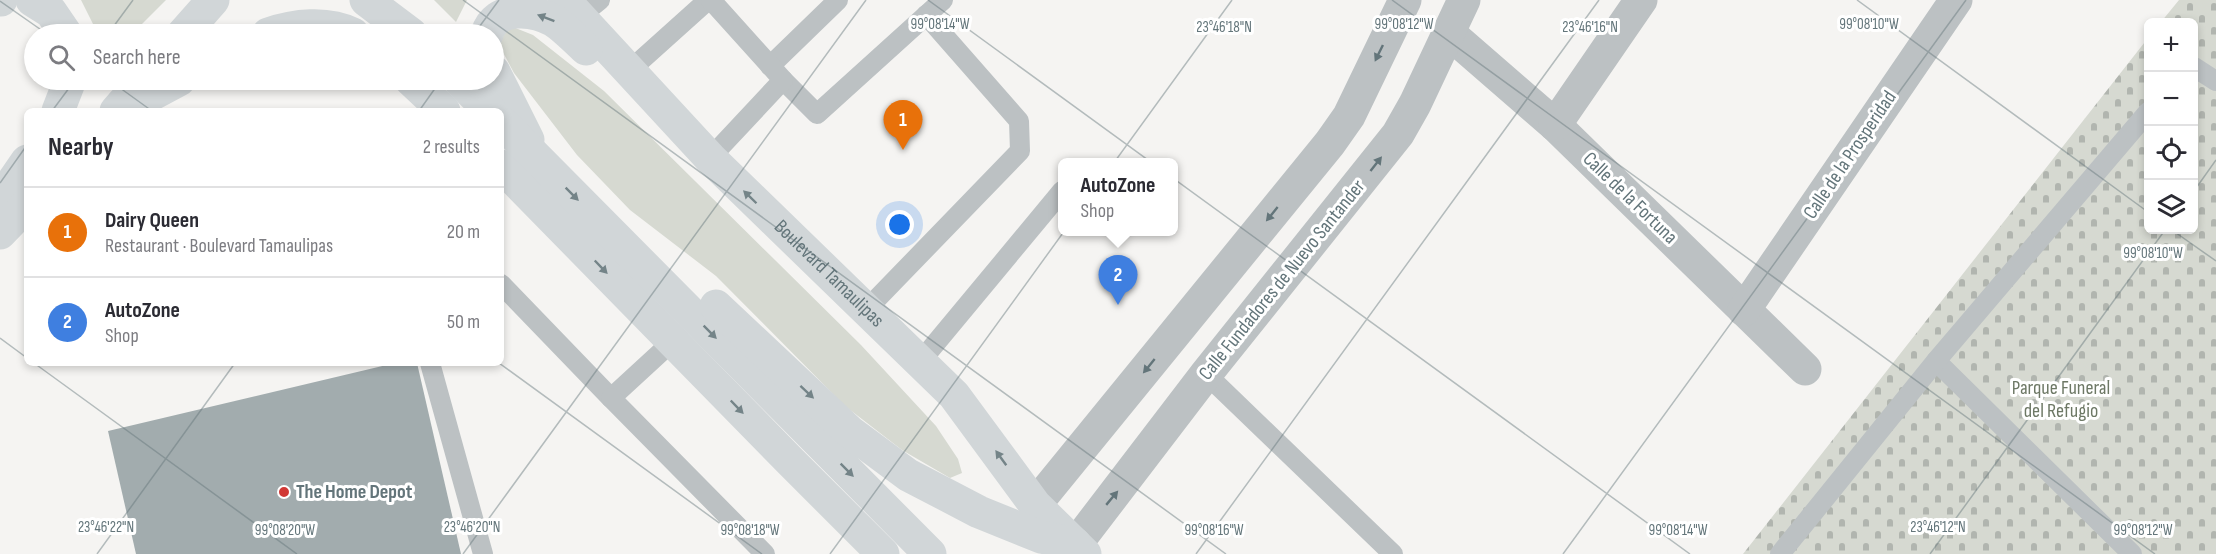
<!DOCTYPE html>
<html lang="en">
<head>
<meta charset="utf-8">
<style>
	:root { --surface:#fff; --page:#f7f7f7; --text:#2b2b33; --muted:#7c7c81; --line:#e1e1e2; --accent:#d13835 }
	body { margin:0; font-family:"Sofia Sans Condensed",sans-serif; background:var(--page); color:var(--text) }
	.controls { position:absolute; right:18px; top:18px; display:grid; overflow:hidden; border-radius:9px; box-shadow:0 3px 9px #0003 }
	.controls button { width:54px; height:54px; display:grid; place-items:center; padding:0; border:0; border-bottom:2px solid var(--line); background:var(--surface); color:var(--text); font:30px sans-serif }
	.you { position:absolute; left:900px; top:225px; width:21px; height:21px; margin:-15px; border:4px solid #fff; border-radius:50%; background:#1a73e8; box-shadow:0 0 0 9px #1a73e833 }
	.badge { display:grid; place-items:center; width:39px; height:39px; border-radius:50%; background:var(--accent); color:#fff; font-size:20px; font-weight:700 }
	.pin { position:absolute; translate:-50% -50px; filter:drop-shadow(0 2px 3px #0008) }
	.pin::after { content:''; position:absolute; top:32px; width:21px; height:18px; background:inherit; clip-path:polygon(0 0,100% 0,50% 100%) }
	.popup { position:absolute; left:1058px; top:158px; width:120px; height:78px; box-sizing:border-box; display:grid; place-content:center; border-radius:9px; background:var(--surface); filter:drop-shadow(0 2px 4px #0005); font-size:20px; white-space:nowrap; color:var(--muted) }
	.popup b { font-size:22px; color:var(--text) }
	.popup::after { content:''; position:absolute; left:50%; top:100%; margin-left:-12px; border:12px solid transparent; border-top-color:var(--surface) }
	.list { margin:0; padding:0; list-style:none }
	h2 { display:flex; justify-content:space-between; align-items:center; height:78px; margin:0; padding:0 24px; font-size:26px }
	h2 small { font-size:20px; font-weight:400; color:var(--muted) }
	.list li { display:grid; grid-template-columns:39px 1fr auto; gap:18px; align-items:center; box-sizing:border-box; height:90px; padding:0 24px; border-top:2px solid var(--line) }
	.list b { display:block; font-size:22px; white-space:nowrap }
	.list p { margin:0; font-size:20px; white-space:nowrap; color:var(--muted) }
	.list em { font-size:20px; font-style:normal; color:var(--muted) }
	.icon { flex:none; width:33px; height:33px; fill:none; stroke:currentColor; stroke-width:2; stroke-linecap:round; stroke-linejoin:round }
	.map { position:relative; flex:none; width:2216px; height:554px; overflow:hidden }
	.search { position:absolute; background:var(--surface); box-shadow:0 3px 9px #0003; left:24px; top:24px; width:480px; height:66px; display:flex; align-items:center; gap:15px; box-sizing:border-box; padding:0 21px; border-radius:33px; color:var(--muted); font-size:22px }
	.panel { position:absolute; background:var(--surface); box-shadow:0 3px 9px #0003; left:24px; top:108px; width:480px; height:258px; border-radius:9px }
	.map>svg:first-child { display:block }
</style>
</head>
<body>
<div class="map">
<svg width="2216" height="554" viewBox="0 0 2216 554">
	<defs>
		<pattern id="cemetery-stones" width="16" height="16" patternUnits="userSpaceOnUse" patternTransform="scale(1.5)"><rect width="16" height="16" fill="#d6d9d1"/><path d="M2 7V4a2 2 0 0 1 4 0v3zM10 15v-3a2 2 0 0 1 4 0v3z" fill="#b1b5af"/></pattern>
	</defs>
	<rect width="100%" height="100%" fill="#f5f4f2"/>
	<g fill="#d6d9d1">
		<polygon points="81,0 166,0 132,34 98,34"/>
		<polygon points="434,0 467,0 456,22"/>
		<polygon points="513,27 533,35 604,91 861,345 936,426 958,459 962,473 950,478 902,450 845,406 716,276 630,210 577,155 514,73 498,43 502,30"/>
	</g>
	<polygon fill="url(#cemetery-stones)" points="2179,0 2216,0 2216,554 1743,554 2148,38 2148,230 2194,230 2194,22 2161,22"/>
	<polygon fill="#a2acae" points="395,363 417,363 461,554 136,554 108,431"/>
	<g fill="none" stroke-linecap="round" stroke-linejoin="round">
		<g stroke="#bcc1c3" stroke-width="20">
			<polyline points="579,17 600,0"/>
			<polyline points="770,66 838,0"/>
			<polyline points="2194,67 2216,81"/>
			<polyline points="629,71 708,0"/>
			<polyline points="783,80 817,114 943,0"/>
			<polyline points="710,158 783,80 711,0"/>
			<polyline points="501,284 611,398 673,341"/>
			<polyline points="866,310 1020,151 1019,121 926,15"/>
			<polyline points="1936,361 2132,554"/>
			<polyline points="920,362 1062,191"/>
			<polyline points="430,363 483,554"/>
			<polyline points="1206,374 1393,554"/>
			<polyline points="611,398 765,554"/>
			<polyline points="1780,554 1936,361 2148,112"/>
		</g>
		<g stroke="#bcc1c3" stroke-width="33">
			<polyline points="1449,33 1555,125 1805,369"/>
			<polyline points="1555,125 1641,0"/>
			<polyline points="1744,310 1956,0"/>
			<polyline points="1035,505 1330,143 1349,116 1405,0"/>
			<polyline points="1076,544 1206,374 1398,134 1415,104 1464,0"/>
		</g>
		<g stroke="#d1d6d8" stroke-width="33">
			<path d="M268,34C294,25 327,21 353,34"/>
			<polyline points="411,80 444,111"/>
			<polyline points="121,111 179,80"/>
			<polyline points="501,166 791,462 883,554"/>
		</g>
		<g stroke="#d1d6d8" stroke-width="33">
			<polyline points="366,0 411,34"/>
			<path id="s1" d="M564,0L710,158L954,395L1035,505L1085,554"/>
			<path d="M487,34C495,5 533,9 554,21C565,28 576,40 586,49"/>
			<polyline points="494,72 528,140"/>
			<polyline points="459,80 490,111"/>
			<polyline points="501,122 930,554"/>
			<polyline points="716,306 850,432 908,475 979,512 1041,537 1075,544"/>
		</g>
		<g stroke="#d1d6d8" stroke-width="33">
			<polyline points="0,0 1,0"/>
			<polyline points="32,0 51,12 66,34"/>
			<polyline points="183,34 213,0"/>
			<polyline points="58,111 70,80"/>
			<polyline points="116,111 143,80"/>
			<polyline points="0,200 27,161"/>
			<polyline points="0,233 27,205"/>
		</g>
	</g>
	<defs><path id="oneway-solid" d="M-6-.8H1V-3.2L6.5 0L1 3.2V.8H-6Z" transform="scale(1.5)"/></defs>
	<g fill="#748488">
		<use href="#oneway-solid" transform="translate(546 18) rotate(-159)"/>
		<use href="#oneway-solid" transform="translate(572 194) rotate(45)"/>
		<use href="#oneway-solid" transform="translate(750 197) rotate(-136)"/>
		<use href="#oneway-solid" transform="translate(601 267) rotate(46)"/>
		<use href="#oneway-solid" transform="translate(710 332) rotate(45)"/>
		<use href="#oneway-solid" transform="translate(807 392) rotate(43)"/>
		<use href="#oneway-solid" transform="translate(737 407) rotate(46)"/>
		<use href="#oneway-solid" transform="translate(1001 458) rotate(-126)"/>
		<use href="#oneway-solid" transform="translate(847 470) rotate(45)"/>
	</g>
	<g fill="#63757a">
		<use href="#oneway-solid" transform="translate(1379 53) rotate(116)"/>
		<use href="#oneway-solid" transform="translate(1376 164) rotate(-52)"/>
		<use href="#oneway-solid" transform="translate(1272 214) rotate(129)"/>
		<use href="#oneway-solid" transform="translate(1149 366) rotate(129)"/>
		<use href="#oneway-solid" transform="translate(1112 498) rotate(-50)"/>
	</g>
	<path fill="none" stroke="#63757a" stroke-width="1.5" stroke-opacity="0.45" d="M463,0L1226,554M928,0L1690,554M1392,0L2155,554M1857,0L2148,212M0,1L47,34M108,34L133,0M474,34L499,0M109,80L152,111M52,111L75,80M419,111L441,80M0,183L27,145M2194,191L2216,160M2172,230L2216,261M0,338L27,358M34,363L297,554M499,363L762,554M97,554L235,363M463,554L866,0M830,554L1232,0M1196,554L1599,0M1563,554L1966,0M1930,554L2165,230"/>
	<circle fill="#d13835" stroke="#fff" stroke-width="2" cx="284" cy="492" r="6"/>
	<g text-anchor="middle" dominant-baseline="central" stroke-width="6" stroke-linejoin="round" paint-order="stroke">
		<g font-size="20" fill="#63757a" stroke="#fff">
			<text transform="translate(1850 155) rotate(-56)">Calle de la Prosperidad</text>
			<text transform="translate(1630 198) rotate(44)">Calle de la Fortuna</text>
			<text stroke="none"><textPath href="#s1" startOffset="381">Boulevard Tamaulipas</textPath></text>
			<text transform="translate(1282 280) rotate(-51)">Calle Fundadores de Nuevo Santander</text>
		</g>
		<g font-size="20" fill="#6d7865" stroke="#fff">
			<text x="2061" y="388">Parque Funeral<tspan x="2061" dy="23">del Refugio</tspan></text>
		</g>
		<g font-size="20" font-weight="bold" fill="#63757a" stroke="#fff" text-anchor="start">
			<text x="296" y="492">The Home Depot</text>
		</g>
	</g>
	<g font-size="15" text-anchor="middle" fill="#63757a" stroke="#fff" stroke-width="6" stroke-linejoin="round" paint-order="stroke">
		<text x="1404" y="29">99°08'12"W</text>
		<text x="940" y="29">99°08'14"W</text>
		<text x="1869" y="29">99°08'10"W</text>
		<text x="1224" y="32">23°46'18"N</text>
		<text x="1590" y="32">23°46'16"N</text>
		<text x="2153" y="258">99°08'10"W</text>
		<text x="106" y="532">23°46'22"N</text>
		<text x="472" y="532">23°46'20"N</text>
		<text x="1938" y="532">23°46'12"N</text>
		<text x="285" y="535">99°08'20"W</text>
		<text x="750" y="535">99°08'18"W</text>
		<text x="1214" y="535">99°08'16"W</text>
		<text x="1678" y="535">99°08'14"W</text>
		<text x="2143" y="535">99°08'12"W</text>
	</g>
</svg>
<div class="controls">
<button>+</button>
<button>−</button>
<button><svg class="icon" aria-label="locate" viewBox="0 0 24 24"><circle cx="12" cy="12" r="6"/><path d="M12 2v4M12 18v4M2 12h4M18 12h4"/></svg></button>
<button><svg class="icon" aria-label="layers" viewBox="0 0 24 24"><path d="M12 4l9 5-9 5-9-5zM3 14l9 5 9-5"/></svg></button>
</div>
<div class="you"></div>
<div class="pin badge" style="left:903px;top:150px;background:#e8710a">1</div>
<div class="pin badge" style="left:1118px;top:305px;background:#3f7fe0">2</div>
<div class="popup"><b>AutoZone</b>Shop</div>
<div class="search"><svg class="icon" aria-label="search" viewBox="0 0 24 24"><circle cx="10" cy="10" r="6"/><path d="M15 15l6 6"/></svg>Search here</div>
<section class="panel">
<h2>Nearby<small>2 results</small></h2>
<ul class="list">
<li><span class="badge" style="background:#e8710a">1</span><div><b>Dairy Queen</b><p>Restaurant · Boulevard Tamaulipas</p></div><em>20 m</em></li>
<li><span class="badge" style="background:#3f7fe0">2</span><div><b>AutoZone</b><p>Shop</p></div><em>50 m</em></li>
</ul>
</section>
</div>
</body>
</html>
